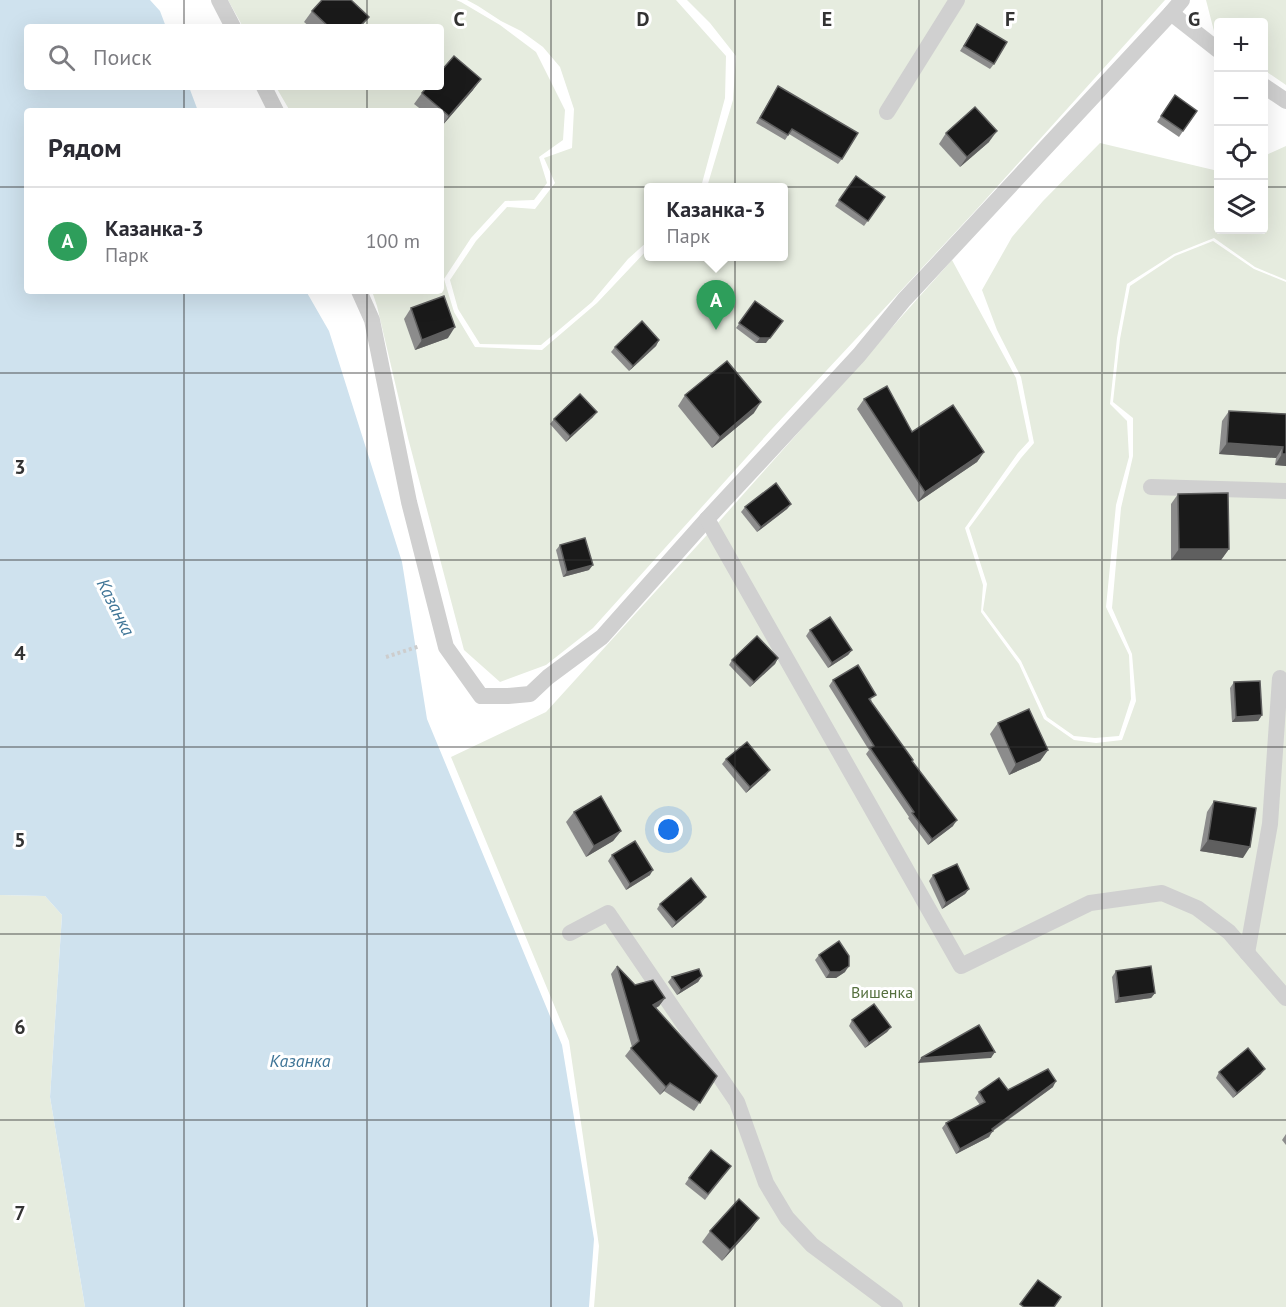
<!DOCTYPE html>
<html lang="ru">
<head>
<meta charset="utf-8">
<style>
	:root { --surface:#fff; --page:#f2f2f3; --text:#2b2b33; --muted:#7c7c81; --line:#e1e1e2; --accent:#e63946 }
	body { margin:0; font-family:"PT Sans",sans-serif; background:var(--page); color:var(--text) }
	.controls { position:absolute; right:18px; top:18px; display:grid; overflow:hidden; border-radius:6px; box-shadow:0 6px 24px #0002 }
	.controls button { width:54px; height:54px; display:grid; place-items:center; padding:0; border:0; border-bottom:2px solid var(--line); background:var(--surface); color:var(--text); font:30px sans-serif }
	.you { position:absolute; left:669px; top:830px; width:21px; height:21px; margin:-15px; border:4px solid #fff; border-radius:50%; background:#1a73e8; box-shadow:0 0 0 9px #1a73e833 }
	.badge { display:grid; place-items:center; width:39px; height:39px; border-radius:50%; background:var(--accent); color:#fff; font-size:20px; font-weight:700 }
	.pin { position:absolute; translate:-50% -50px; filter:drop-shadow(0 2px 3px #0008) }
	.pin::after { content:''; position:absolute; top:32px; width:21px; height:18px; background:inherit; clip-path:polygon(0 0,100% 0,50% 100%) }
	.popup { position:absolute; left:644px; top:183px; width:144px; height:78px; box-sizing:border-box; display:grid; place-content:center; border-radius:6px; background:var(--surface); filter:drop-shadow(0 2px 4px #0005); font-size:20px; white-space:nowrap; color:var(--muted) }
	.popup b { font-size:22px; color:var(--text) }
	.popup::after { content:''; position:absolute; left:50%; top:100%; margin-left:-12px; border:12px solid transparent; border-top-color:var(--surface) }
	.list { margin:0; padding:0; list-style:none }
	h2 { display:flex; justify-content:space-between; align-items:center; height:78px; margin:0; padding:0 24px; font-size:26px }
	h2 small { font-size:20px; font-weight:400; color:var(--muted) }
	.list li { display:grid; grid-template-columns:39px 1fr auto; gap:18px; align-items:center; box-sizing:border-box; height:108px; padding:0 24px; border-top:2px solid var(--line) }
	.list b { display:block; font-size:22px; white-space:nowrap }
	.list p { margin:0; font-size:20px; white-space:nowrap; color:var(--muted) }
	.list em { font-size:20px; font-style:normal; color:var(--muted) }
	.icon { flex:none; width:33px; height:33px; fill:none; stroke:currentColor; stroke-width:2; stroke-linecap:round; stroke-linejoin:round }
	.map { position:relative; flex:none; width:1286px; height:1307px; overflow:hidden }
	.search { position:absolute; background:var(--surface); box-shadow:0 6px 24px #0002; left:24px; top:24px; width:420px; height:66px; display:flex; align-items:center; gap:15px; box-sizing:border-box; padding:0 21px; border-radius:6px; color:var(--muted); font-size:22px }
	.panel { position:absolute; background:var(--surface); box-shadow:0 6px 24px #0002; left:24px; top:108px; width:420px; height:186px; border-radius:6px }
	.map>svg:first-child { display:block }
</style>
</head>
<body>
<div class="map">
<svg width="1286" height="1307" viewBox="0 0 1286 1307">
	<rect width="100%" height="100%" fill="#fff"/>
	<g fill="#e6ecdf">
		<polygon points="228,0 456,0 461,2 500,25 536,52 565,110 563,140 539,157 547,183 534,200 505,201 471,238 444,279 454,312 475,347 542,350 597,303 648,249 648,256 783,256 783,188 707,187 733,100 736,56 710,23 687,0 1165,0 977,209 772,429 593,628 546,665 500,682 464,650 408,438 377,306 372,291 441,291 441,111 290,111 276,87 441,87 441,27 243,27"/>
		<polygon points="467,0 676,0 726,56 725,98 701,187 648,188 648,241 628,259 592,302 541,345 480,344 458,309 450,280 476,241 507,207 535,209 555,183 544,158 572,148 574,109 560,67 543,47 521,31 501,21 478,6"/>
		<polygon points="1206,0 1286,0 1286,85 1264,70 1264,22 1218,22 1218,37 1215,35"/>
		<polygon points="1100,143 1218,171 1218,230 1264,230 1264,156 1286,146 1286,280 1255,267 1214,238 1174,254 1127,284 1117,338 1110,404 1127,421 1129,457 1116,505 1106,607 1129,655 1131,699 1119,736 1095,738 1074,736 1047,717 1021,661 983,610 987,584 969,528 1021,458 1034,443 1021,377 997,330 982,290 1012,237 1043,201"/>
		<polygon points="1213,241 1254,269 1286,282 1286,1307 594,1307 599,1246 569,1041 451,757 546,712 716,525 952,260 1016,378 1029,441 1018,453 965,528 983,585 981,612 1019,664 1044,719 1074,740 1096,743 1122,740 1136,701 1132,654 1112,608 1121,508 1133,456 1133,418 1113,402 1120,339 1130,286 1175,256"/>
		<polygon points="0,895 45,896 62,915 50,1097 85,1307 0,1307"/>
	</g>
	<polygon fill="#cfe2ee" points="0,0 150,0 160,11 166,27 27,27 27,87 189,87 198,111 27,111 27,291 306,291 329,331 402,562 427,719 562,1045 594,1239 589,1307 85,1307 50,1097 62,915 45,896 0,895"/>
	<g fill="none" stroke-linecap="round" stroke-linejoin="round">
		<polyline stroke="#cdcdcd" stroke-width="4" stroke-dasharray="3 3" stroke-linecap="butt" points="386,657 420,646"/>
		<g stroke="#d0d0d0" stroke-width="16">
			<polyline points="219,0 233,27"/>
			<polyline points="1171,13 1218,50"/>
			<polyline points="1264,86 1286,101"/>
			<polyline points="264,87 276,111"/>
			<polyline points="887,112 957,0"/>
			<polyline points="359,291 372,320 409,502 446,647 481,696 508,696 530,694 548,677 602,637 707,519 859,355 904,300 1171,13 1182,0"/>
			<polyline points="1151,487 1286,491"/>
			<polyline points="707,519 961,966 1090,903 1162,893 1197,908 1229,932 1286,998"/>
			<polyline points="570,933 608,913 737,1102 766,1183 787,1218 812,1245 895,1307"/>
			<polyline points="1247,953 1270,824 1280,678"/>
		</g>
	</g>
	<g fill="#8c8c8c">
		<polygon points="312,11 369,17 361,27 310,27 304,22"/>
		<polygon points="977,24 994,64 990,69 960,51"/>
		<polygon points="778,86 842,159 838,164 789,134 785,140 756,123"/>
		<polygon points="473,90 441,127 441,111 423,111 414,104 422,93"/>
		<polygon points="1175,95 1197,111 1179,137 1157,122"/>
		<polygon points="946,133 989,142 960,167 939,144"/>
		<polygon points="856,176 885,197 864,226 835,206"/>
		<polygon points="755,301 766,343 756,343 736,328"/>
		<polygon points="411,308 448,338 415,350 404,319"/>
		<polygon points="659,340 656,346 629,371 611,352 615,347"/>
		<polygon points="685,395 754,413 712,448 678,406"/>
		<polygon points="864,399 912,432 984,452 977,462 918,502 857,409"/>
		<polygon points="1229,411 1286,414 1286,466 1275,465 1276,458 1219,454 1222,421"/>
		<polygon points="593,417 566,442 550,424 554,419"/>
		<polygon points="1178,494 1229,549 1221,560 1171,560 1171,504"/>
		<polygon points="791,504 787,509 757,532 741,512 745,507"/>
		<polygon points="560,545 589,570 563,577 556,550"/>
		<polygon points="810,630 852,650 848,655 828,668 806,636"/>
		<polygon points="778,658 775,664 750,687 729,665 732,660"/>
		<polygon points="833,680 872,700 871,701 912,761 953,826 928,845 908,818 909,817 866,754 869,750 829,686"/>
		<polygon points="1234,682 1262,715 1258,721 1232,722 1230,688"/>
		<polygon points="998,723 1048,750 1040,761 1009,775 990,734"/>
		<polygon points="726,759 766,775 746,793 722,764"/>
		<polygon points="1214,801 1243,858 1200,851 1207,812"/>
		<polygon points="574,812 621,831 613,841 586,857 566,822"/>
		<polygon points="612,855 650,875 626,890 608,861"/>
		<polygon points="933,875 969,889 965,894 942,909 929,881"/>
		<polygon points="702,902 672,928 657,909 660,904"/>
		<polygon points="819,955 845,972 836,978 826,978 815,960"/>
		<polygon points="617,966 635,985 665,998 659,1006 656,1008 717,1076 694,1111 664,1091 660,1095 625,1056 632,1047 611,974"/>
		<polygon points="1116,971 1155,993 1151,998 1115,1003 1112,977"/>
		<polygon points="702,976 698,982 677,995 668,982 672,977"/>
		<polygon points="852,1020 891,1027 887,1032 865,1048 849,1026"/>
		<polygon points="1219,1072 1261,1074 1233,1098 1216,1078"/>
		<polygon points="1053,1087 993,1131 989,1137 956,1154 942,1128 946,1123 980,1105 975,1098 979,1092"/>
		<polygon points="1286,1134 1286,1145 1282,1140"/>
		<polygon points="731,1166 705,1200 685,1184 689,1178"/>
		<polygon points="751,1229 722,1261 702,1242 710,1231"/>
	</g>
	<g fill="#5f5f5f">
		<polygon points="481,79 473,90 441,127 449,116"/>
		<polygon points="997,131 989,142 960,167 967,157"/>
		<polygon points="779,326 766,343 756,343 760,338"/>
		<polygon points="455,327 448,338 415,350 422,340"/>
		<polygon points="659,340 656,346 629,371 633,366"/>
		<polygon points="761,402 754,413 712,448 720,437"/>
		<polygon points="597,412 593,417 566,442 570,436"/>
		<polygon points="1227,443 1283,447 1276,458 1219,454"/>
		<polygon points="984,452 977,462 918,502 925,492"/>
		<polygon points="1282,454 1286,454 1286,466 1275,465"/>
		<polygon points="791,504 787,509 757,532 761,527"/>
		<polygon points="1179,549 1229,549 1221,560 1171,560"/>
		<polygon points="593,565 589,570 563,577 567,572"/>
		<polygon points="852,650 848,655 828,668 832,663"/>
		<polygon points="778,658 775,664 750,687 754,682"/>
		<polygon points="1262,715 1258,721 1232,722 1236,717"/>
		<polygon points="1048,750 1040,761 1009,775 1016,764"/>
		<polygon points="770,770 766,775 746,793 750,787"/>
		<polygon points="957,820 953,826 928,845 932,839"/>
		<polygon points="621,831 613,841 586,857 594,846"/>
		<polygon points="1208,840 1250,847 1243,858 1200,851"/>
		<polygon points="653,870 650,875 626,890 630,884"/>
		<polygon points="969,889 965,894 942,909 946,903"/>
		<polygon points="706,897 702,902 672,928 676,922"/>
		<polygon points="849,966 845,972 836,978 826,978 830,972"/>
		<polygon points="702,976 698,982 677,995 681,990"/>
		<polygon points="1155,993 1151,998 1115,1003 1119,998"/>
		<polygon points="665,998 659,1006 647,1013 653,1005"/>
		<polygon points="891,1027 887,1032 865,1048 869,1043"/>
		<polygon points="995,1052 991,1058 918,1063 921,1058"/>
		<polygon points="1265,1069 1261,1074 1233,1098 1237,1093"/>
		<polygon points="1056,1081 1053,1087 992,1131 989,1137 956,1154 960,1149 992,1129"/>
		<polygon points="670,1083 664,1091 660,1095 666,1087"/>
		<polygon points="759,1218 751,1229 722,1261 730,1250"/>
	</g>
	<g fill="#1a1a1a" stroke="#5f5f5f" stroke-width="1.5">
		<polygon points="322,0 351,0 369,17 359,27 329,27 312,11"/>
		<polygon points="977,24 1007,42 994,64 964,46"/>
		<polygon points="454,56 481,79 449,116 422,93 427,87 441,87 441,71"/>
		<polygon points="778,86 858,133 842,159 792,129 788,135 760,118"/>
		<polygon points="1175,95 1197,111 1183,131 1161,116"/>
		<polygon points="975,107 997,131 967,157 946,133"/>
		<polygon points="856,176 885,197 868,221 839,200"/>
		<polygon points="444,296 455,327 422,340 411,308"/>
		<polygon points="755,301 783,321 770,338 760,338 739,323"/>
		<polygon points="642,321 659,340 633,366 615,347"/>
		<polygon points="727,361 761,402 720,437 685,395"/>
		<polygon points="887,386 912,432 953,405 984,452 925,492 864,399"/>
		<polygon points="580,394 597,412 570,436 554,419"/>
		<polygon points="1229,411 1286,414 1286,454 1282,454 1283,447 1227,443"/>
		<polygon points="776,483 791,504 761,527 745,507"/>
		<polygon points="1228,493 1229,549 1179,549 1178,494"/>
		<polygon points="585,538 593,565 567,572 560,545"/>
		<polygon points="830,617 852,650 832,663 810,630"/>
		<polygon points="757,636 778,658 754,682 732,660"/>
		<polygon points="858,665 876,695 869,699 913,760 912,761 957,820 932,839 912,813 914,812 870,748 874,746 833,680"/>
		<polygon points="1260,681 1262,715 1236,717 1234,682"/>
		<polygon points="1029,709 1048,750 1016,764 998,723"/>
		<polygon points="747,742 770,770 750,787 726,759"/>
		<polygon points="601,796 621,831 594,846 574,812"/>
		<polygon points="1214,801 1256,808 1250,847 1208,840"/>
		<polygon points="635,841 653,870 630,884 612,855"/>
		<polygon points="957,864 969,889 946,903 933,875"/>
		<polygon points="691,878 706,897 676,922 660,904"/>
		<polygon points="839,941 849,956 849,966 840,972 830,972 819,955"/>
		<polygon points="617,966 635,985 653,980 665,998 653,1005 717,1076 700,1103 670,1083 666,1087 631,1048 639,1041"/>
		<polygon points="1151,966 1155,993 1119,998 1116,971"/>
		<polygon points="699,969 702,976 681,990 672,977"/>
		<polygon points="874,1004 891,1027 869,1043 852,1020"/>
		<polygon points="979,1025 995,1052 921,1058"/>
		<polygon points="1248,1048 1265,1069 1237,1093 1219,1072"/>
		<polygon points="1048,1069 1056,1081 992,1129 993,1131 960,1149 946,1123 985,1102 979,1092 999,1078 1008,1090"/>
		<polygon points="711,1150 731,1166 708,1194 689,1178"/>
		<polygon points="739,1199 759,1218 730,1250 710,1231"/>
		<polygon points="1038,1280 1061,1297 1054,1307 1024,1307 1020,1304"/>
	</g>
	<path fill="none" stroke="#333" stroke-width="1.5" stroke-opacity="0.55" d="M184,0V27M367,0V27M551,0V1307M735,0V1307M919,0V1307M1102,0V1307M184,87V111M367,87V111M0,187H27M441,187H1218M1264,187H1286M184,291V1307M367,291V1307M0,373H1286M0,560H1286M0,747H1286M0,934H1286M0,1120H1286"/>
	<g text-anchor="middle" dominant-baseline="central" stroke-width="6" stroke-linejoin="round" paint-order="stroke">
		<g font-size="16" fill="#56703f" stroke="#fff">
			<text x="882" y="992">Вишенка</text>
		</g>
		<g font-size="18" font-style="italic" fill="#3f7597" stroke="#fff">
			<text transform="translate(116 607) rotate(63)">Казанка</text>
			<text x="300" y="1060">Казанка</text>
		</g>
	</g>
	<g font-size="20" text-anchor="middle" font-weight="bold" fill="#333" stroke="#fff" stroke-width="6" stroke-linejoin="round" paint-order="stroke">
		<text x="459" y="26">C</text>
		<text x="643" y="26">D</text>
		<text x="827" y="26">E</text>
		<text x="1010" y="26">F</text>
		<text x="1194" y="26">G</text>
		<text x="20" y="474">3</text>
		<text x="20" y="660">4</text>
		<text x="20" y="847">5</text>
		<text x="20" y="1034">6</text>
		<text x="20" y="1220">7</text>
	</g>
</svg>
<div class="controls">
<button>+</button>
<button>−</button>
<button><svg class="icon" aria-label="locate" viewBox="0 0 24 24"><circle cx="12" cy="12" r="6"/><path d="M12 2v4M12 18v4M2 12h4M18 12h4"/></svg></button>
<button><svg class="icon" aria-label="layers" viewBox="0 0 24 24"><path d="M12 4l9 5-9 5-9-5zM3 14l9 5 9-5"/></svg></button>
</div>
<div class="you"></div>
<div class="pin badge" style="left:716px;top:330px;background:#2e9e5b">A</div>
<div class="popup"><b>Казанка-3</b>Парк</div>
<div class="search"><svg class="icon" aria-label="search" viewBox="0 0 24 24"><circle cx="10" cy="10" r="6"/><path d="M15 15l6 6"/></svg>Поиск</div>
<section class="panel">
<h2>Рядом<small></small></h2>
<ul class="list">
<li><span class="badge" style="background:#2e9e5b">A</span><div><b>Казанка-3</b><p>Парк</p></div><em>100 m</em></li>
</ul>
</section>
</div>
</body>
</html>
